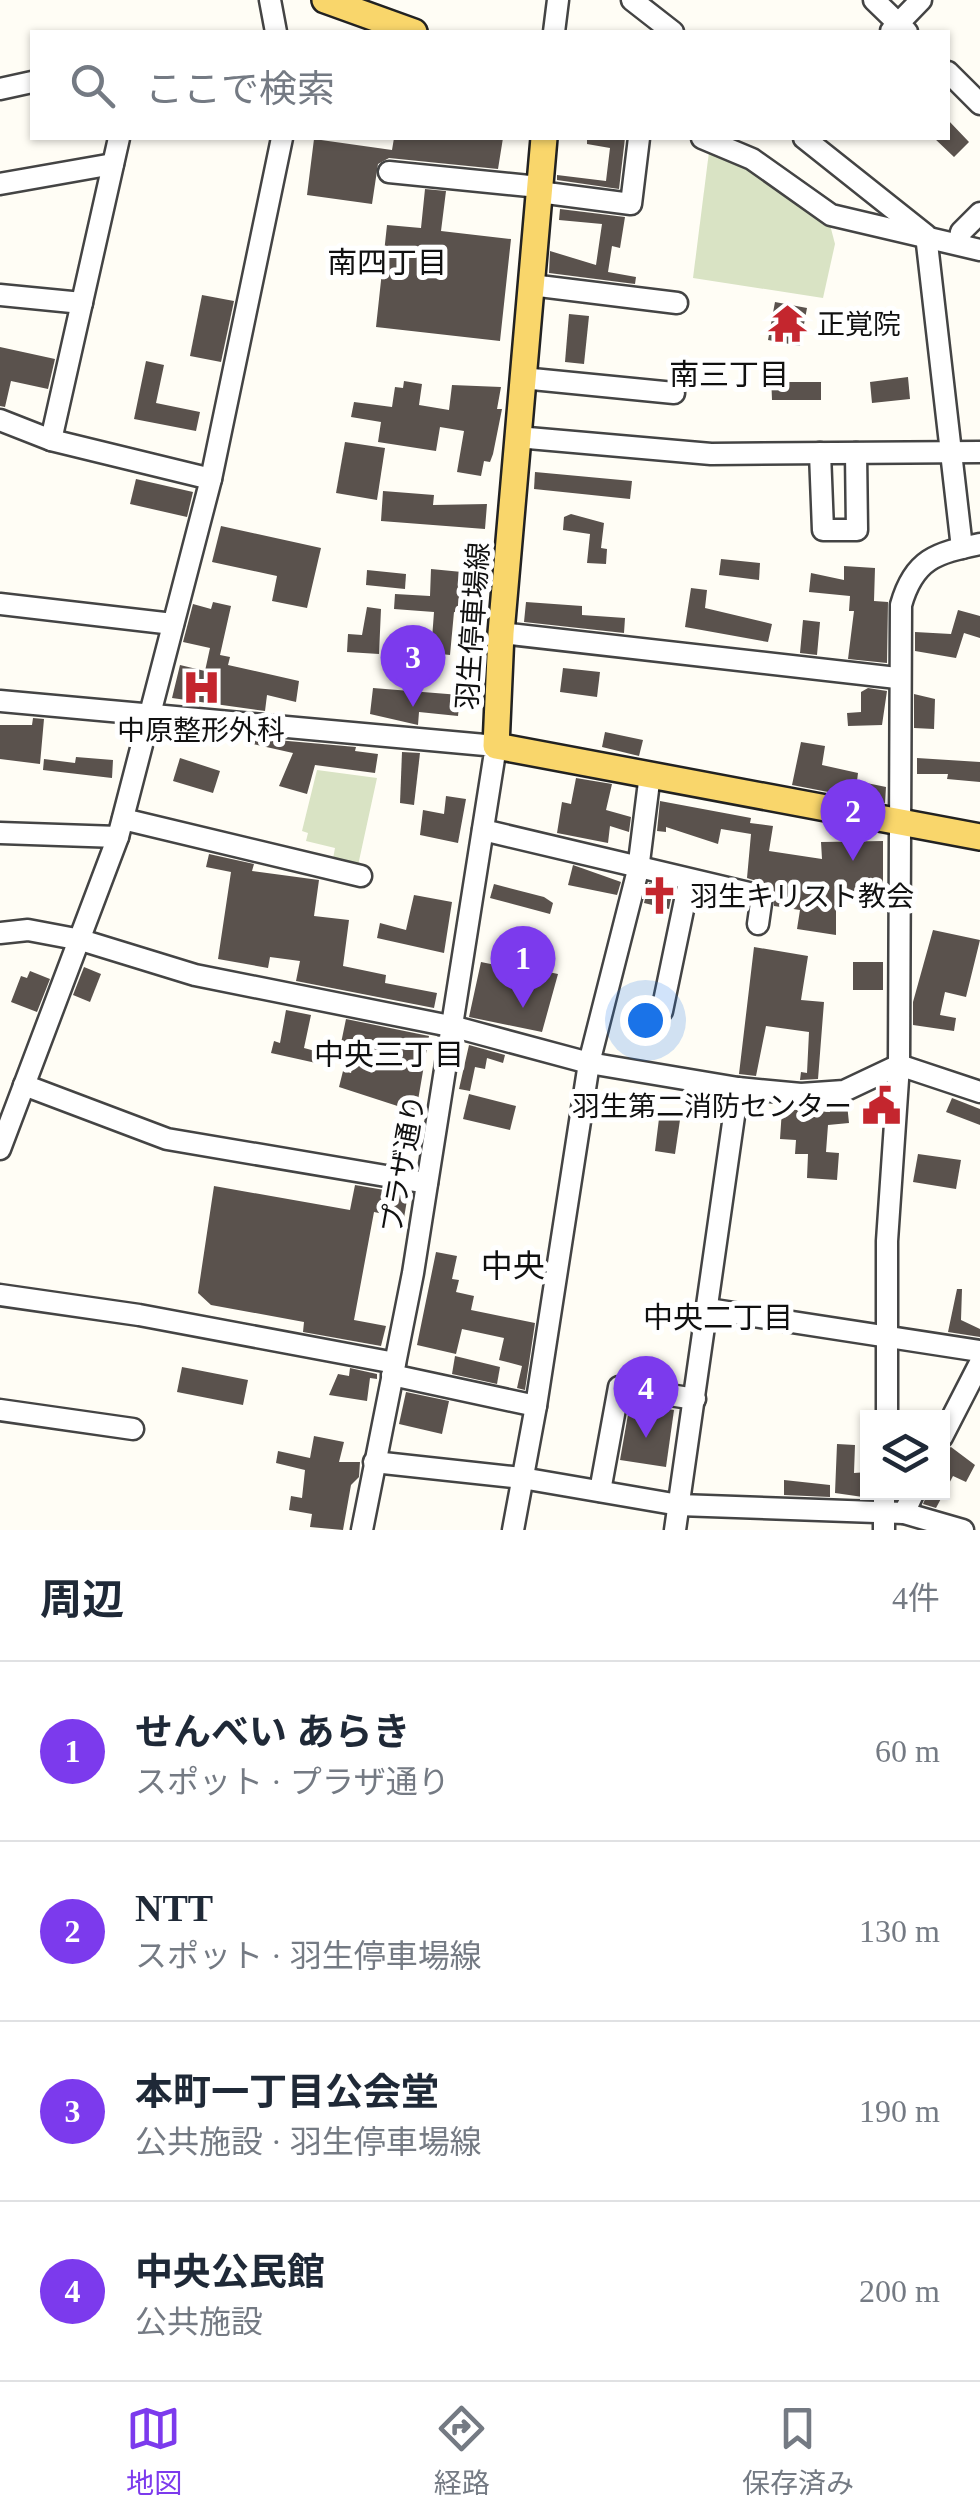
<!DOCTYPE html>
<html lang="ja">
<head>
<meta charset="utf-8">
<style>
	:root { --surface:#fff; --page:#f6f6f7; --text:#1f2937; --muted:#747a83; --line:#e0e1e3; --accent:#7c3aed }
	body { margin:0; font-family:"Times New Roman","Noto Sans JP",serif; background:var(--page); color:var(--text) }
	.controls { position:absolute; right:30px; bottom:30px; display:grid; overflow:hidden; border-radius:0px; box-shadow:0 2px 8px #0004 }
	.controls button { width:90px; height:90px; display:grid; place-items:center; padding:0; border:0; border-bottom:2px solid var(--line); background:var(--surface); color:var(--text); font:50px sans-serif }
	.you { position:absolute; left:645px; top:1020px; width:35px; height:35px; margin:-25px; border:8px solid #fff; border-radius:50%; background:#1a73e8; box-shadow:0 0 0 15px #1a73e833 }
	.badge { display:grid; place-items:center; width:65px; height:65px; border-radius:50%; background:var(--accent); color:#fff; font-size:32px; font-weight:700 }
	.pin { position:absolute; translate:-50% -82px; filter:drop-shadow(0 2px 5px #0008) }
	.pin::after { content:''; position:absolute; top:52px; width:35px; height:30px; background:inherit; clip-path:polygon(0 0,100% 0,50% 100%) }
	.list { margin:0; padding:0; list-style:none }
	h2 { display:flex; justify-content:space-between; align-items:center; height:130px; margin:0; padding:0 40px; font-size:42px }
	h2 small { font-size:32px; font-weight:400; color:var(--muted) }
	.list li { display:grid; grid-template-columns:65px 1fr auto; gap:30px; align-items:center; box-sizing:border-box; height:180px; padding:0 40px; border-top:2px solid var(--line) }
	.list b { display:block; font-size:38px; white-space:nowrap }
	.list p { margin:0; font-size:32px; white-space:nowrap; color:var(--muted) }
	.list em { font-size:32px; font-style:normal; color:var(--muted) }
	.icon { flex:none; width:55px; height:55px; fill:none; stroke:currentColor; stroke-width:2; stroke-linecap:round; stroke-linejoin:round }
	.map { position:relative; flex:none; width:980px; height:1530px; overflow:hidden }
	.search { position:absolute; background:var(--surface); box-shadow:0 2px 8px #0004; left:30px; right:30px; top:30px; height:110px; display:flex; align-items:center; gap:25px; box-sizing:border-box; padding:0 35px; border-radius:0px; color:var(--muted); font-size:38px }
	.sheet { height:850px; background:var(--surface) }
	nav { display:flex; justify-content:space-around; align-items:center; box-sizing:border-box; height:140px; border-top:2px solid var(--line); background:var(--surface); font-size:28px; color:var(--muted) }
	nav a { display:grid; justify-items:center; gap:5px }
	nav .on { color:var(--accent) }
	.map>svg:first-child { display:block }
</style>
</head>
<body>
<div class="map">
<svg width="980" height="1530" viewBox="0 0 980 1530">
	<rect width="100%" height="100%" fill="#fffdf5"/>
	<g fill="#d9e3c4">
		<polygon points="710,144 749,163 829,221 835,244 823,298 693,278"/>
		<polygon points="317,770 377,778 357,870 332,864 335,848 306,841 308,833 302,831"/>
	</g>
	<g fill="#5a524d">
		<polygon points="948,120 969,142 954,157 934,138 948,138"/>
		<polygon points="394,138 503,138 498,169 389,158 378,164 372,204 307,195 314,139 392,150"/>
		<polygon points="587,138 625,138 619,189 557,180 557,175 606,181 610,148 587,144"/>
		<polygon points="425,189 446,191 441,231 511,239 500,341 376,327 387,225 421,228"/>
		<polygon points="560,209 625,217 620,248 612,246 608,272 636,277 635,284 549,273 550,251 596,265 602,224 559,220"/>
		<polygon points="202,295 234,301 221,362 190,356"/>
		<polygon points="775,302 807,308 800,346 768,340"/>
		<polygon points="569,314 589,316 584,364 565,362"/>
		<polygon points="0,347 55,359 48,389 11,381 5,407 0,406"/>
		<polygon points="146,361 164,365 156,403 200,412 196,431 134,419"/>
		<polygon points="771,375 788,375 788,382 821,382 821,400 772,400"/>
		<polygon points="908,377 910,399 872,403 870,382"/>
		<polygon points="404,381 422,384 419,405 449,410 452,385 501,387 497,409 502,409 493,454 490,462 484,461 481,476 457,472 464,431 440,427 436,451 378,442 381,422 351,417 354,402 392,407 395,387 403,388"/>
		<polygon points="345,442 385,448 377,500 336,493"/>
		<polygon points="535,472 632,481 630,499 534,489"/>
		<polygon points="136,479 193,492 187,517 130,504"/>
		<polygon points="383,491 434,495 433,505 487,504 485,529 381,521"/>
		<polygon points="571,514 604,523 601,548 607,549 606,564 587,563 590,534 563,530 564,517"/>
		<polygon points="221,526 321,548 307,608 272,601 277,576 212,562"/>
		<polygon points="721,559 760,563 759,580 719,575"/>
		<polygon points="844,566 875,568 874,601 888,602 887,663 848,659 854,611 849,611 850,596 809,592 811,573 844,580"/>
		<polygon points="431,569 462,572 462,613 454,612 450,655 403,650 405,636 432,639 434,612 394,609 395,594 430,596"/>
		<polygon points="367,570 406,574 405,589 366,585"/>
		<polygon points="691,588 707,590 705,608 772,624 768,642 685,627"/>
		<polygon points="213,602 231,606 220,655 230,657 228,665 299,681 296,702 267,695 265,711 172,698 180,665 205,671 210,648 183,642 193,604 211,609"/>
		<polygon points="526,602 582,606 582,615 625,618 624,633 524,622"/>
		<polygon points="367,607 381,609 379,654 347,652 348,634 362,635"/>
		<polygon points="958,610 980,616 980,638 964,633 956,658 915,651 915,632 951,634"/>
		<polygon points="803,620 820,622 817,655 800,653"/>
		<polygon points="563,668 600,672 597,697 560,692"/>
		<polygon points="373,688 460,695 458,716 419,712 418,725 370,714"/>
		<polygon points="868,688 887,691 882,725 848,726 847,713 861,712 861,692"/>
		<polygon points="914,694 935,699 934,729 914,728"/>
		<polygon points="33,718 44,719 40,764 0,759 0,725 32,725"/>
		<polygon points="605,732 643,740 639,756 602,747"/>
		<polygon points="244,737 356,747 355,751 378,754 375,773 315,765 307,794 279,786 293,753 244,742"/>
		<polygon points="801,742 825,746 822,765 858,773 857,781 886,787 885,803 792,785"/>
		<polygon points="402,752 420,753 414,805 400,803"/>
		<polygon points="76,757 113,760 112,778 43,770 44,759 75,763"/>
		<polygon points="180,758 220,771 213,793 173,781"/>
		<polygon points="917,758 980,762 980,782 947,779 948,774 917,774"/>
		<polygon points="576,778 612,784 606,810 631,817 629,832 610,826 608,843 557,833 562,802 571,804"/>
		<polygon points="446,796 466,799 458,843 420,835 423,810 444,814"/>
		<polygon points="660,801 751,818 750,823 773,826 769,851 822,859 821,842 883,841 883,892 836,891 836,935 797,929 800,910 774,906 772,886 747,878 751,834 721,829 718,844 666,827 666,832 657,831"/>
		<polygon points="209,854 254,864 252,871 319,880 314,916 349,920 343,966 386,975 385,983 437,993 434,1008 296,981 300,961 270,957 268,968 218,959 231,872 206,867"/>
		<polygon points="573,865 621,882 617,895 568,885"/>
		<polygon points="649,883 673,889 669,909 644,903"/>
		<polygon points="494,884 544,897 553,903 550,914 490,898"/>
		<polygon points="414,895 452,902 444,953 377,938 380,923 406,930"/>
		<polygon points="933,930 980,940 966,997 945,992 940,1015 956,1018 954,1031 913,1025 913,1002"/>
		<polygon points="754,947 808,956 801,1000 824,1002 818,1079 800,1080 801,1072 807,1073 809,1032 766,1026 756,1076 739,1074"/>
		<polygon points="481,962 519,970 518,977 541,983 544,971 558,974 542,1032 469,1017"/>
		<rect x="853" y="962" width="30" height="28"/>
		<polygon points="84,967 101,974 90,1002 73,995"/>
		<polygon points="30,971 50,979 37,1012 11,1002 21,976 27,978"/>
		<polygon points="286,1010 311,1015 304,1048 319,1052 316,1063 271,1053 274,1041 280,1043"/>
		<polygon points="346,1019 429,1036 416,1112 339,1087 343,1071 351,1073 356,1053 340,1048"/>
		<polygon points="469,1045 505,1055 503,1063 487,1058 485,1069 475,1067 470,1091 459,1089"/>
		<polygon points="469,1094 516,1106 510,1130 463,1119"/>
		<polygon points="952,1098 980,1109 980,1125 946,1112"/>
		<polygon points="847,1104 849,1123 828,1125 826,1152 839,1153 837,1180 807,1178 808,1154 795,1154 796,1140 780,1139 782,1109 830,1112 829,1106"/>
		<polygon points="660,1110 681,1113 675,1154 655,1151"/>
		<polygon points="918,1154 961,1160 956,1189 913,1182"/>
		<polygon points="355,1185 408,1194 404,1218 374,1212 354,1320 386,1326 381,1346 303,1332 304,1322 211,1305 198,1293 214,1186 350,1210"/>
		<polygon points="436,1252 457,1256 452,1279 459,1280 456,1292 474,1296 471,1310 535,1323 525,1390 517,1388 522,1366 499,1360 504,1338 462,1329 456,1354 417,1345"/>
		<polygon points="957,1289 962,1289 961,1320 980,1329 980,1337 948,1332"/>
		<polygon points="455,1356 500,1367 497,1384 452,1374"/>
		<polygon points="182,1367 248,1380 243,1405 177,1392"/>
		<polygon points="350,1368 377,1374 377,1379 370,1378 367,1401 329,1395 338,1374 349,1376"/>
		<polygon points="406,1392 449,1401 442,1434 399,1424"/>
		<polygon points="630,1403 674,1410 666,1467 620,1460"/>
		<polygon points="314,1436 344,1442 339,1462 360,1462 359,1477 351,1485 343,1530 310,1527 312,1514 289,1510 291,1496 302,1498 305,1470 276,1463 278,1451 310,1458"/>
		<polygon points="837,1444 855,1445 854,1473 868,1472 870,1498 835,1493"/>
		<polygon points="951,1447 975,1465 966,1482 953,1476 936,1508 923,1504 928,1492 942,1492 942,1452"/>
		<polygon points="784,1480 830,1485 830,1497 784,1495"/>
	</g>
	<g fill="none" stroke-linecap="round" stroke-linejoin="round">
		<defs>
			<g id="minor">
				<polyline points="270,0 276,32"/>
				<polyline points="632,0 673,32"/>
				<polyline points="874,0 907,32"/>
				<polyline points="891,31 921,0"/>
				<polyline points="554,32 558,0"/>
				<polyline points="948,72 980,104"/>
				<polyline points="0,89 32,82"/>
				<polyline points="702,138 752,159 831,215 980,250"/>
				<polyline points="804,138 926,235 962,548"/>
				<polyline points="389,172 539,187"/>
				<polyline points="0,184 113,164"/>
				<polyline points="539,192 631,204 639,138"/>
				<polyline points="959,244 961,232 980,213"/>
				<polyline points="531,285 677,303"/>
				<polyline points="0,295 82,303"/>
				<polyline points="522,378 674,393"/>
				<polyline points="0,420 51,440 211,479"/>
				<polyline points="517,437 711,454 980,452"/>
				<polyline points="51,440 119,138"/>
				<polyline points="820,453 823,530 857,530 856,453"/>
				<polyline points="0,604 173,624"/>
				<polyline points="501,633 897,678"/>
				<polyline points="0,701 496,746 413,1273 362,1530"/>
				<polyline points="123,819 361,876"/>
				<polyline points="483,830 762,896 758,924"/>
				<polyline points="0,833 118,837"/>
				<polyline points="0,933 28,930 81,940 195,975 455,1027 589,1063 738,1088 801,1094 844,1091 899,1065"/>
				<polyline points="662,1011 689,881"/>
				<polyline points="899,1065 980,1092"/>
				<polyline points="24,1085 167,1139 427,1183"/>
				<polyline points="0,1149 118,837 211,479 282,138"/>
				<polyline points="0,1295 139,1315 395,1363"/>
				<polyline points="708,1309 980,1351"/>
				<polyline points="392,1375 536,1406"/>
				<polyline points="0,1410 133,1429"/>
				<path d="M887,1418V1241L899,1065L901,605C914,559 936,553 980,544"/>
				<polyline points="942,1437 980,1363"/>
				<polyline points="374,1462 522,1478 679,1505 904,1513 963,1530"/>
				<polyline points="600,1491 619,1387 695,1399"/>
				<polyline points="904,1513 914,1492"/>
				<polyline points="513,1530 536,1406 589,1063 638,870 650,774"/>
				<polyline points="675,1530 738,1088"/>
				<polyline points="884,1530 884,1492"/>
			</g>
			<g id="major">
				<polyline points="325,0 414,32"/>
				<polyline points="544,138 501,633 496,746 980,837"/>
			</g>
		</defs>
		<use href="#minor" stroke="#444" stroke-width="25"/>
		<use href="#major" stroke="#222" stroke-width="30"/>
		<use href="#minor" stroke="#fff" stroke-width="20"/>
		<use href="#major" stroke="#f9d66b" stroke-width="25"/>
	</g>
	<defs>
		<symbol id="temple-bare" viewBox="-9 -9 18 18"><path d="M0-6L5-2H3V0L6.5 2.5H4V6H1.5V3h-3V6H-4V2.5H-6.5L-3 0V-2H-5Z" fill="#c4262e" stroke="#fff" stroke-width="2.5" paint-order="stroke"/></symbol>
		<symbol id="hospital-bare" viewBox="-9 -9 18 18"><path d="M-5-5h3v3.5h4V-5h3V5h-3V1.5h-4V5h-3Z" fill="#c4262e" stroke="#fff" stroke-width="2.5" paint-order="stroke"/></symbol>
		<symbol id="church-bare" viewBox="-9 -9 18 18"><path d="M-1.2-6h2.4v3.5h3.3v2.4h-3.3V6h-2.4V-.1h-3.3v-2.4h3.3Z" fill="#c4262e" stroke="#fff" stroke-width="2.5" paint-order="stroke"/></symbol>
		<symbol id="civic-bare" viewBox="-9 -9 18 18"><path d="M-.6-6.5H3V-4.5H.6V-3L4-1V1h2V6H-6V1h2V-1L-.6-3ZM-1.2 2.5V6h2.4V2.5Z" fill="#c4262e" stroke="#fff" stroke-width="2.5" paint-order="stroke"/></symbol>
	</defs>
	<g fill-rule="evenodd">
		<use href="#temple-bare" x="760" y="296" width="55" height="55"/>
		<use href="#hospital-bare" x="174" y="660" width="55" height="55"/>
		<use href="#church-bare" x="632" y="868" width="55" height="55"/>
		<use href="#civic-bare" x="854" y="1078" width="55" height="55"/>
	</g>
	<g text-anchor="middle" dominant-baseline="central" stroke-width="10" stroke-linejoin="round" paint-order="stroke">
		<g font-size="28" fill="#111" stroke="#fff" text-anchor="start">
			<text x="817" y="324">正覚院</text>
			<text x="201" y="730" text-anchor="middle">中原整形外科</text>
			<text x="690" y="896">羽生キリスト教会</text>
			<text x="852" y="1106" text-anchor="end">羽生第二消防センター</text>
		</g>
		<g font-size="28" fill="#111" stroke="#fff">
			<text transform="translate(473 626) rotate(-86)">羽生停車場線</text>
			<text transform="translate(403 1164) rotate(-80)">プラザ通り</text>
		</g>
		<g font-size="30" fill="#111" stroke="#fff">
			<text x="387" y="262">南四丁目</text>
			<text x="729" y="374">南三丁目</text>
			<text x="389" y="1054">中央三丁目</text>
			<text x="718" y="1317">中央二丁目</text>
		</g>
		<g font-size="32" fill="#111" stroke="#fff">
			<text x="513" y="1266">中央</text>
		</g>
	</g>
</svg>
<div class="controls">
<button><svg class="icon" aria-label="layers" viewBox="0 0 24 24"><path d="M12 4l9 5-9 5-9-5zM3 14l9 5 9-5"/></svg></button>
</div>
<div class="you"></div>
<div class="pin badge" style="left:523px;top:1008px">1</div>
<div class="pin badge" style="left:853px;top:861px">2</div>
<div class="pin badge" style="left:413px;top:707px">3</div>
<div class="pin badge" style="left:646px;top:1438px">4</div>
<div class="search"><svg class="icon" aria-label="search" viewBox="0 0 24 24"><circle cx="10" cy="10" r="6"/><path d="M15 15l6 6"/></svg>ここで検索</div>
</div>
<section class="sheet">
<h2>周辺<small>4件</small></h2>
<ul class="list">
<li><span class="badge">1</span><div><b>せんべい あらき</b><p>スポット · プラザ通り</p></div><em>60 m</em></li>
<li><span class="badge">2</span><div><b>NTT</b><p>スポット · 羽生停車場線</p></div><em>130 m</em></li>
<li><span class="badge">3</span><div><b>本町一丁目公会堂</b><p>公共施設 · 羽生停車場線</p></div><em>190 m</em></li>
<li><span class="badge">4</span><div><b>中央公民館</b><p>公共施設</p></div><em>200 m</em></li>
</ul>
</section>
<nav>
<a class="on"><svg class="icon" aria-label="map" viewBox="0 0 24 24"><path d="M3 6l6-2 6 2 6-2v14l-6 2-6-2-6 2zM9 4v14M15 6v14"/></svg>地図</a>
<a><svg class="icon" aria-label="directions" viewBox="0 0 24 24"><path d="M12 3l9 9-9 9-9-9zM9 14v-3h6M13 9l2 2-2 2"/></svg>経路</a>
<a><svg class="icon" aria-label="saved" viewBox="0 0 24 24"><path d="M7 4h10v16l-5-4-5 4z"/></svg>保存済み</a>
</nav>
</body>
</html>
